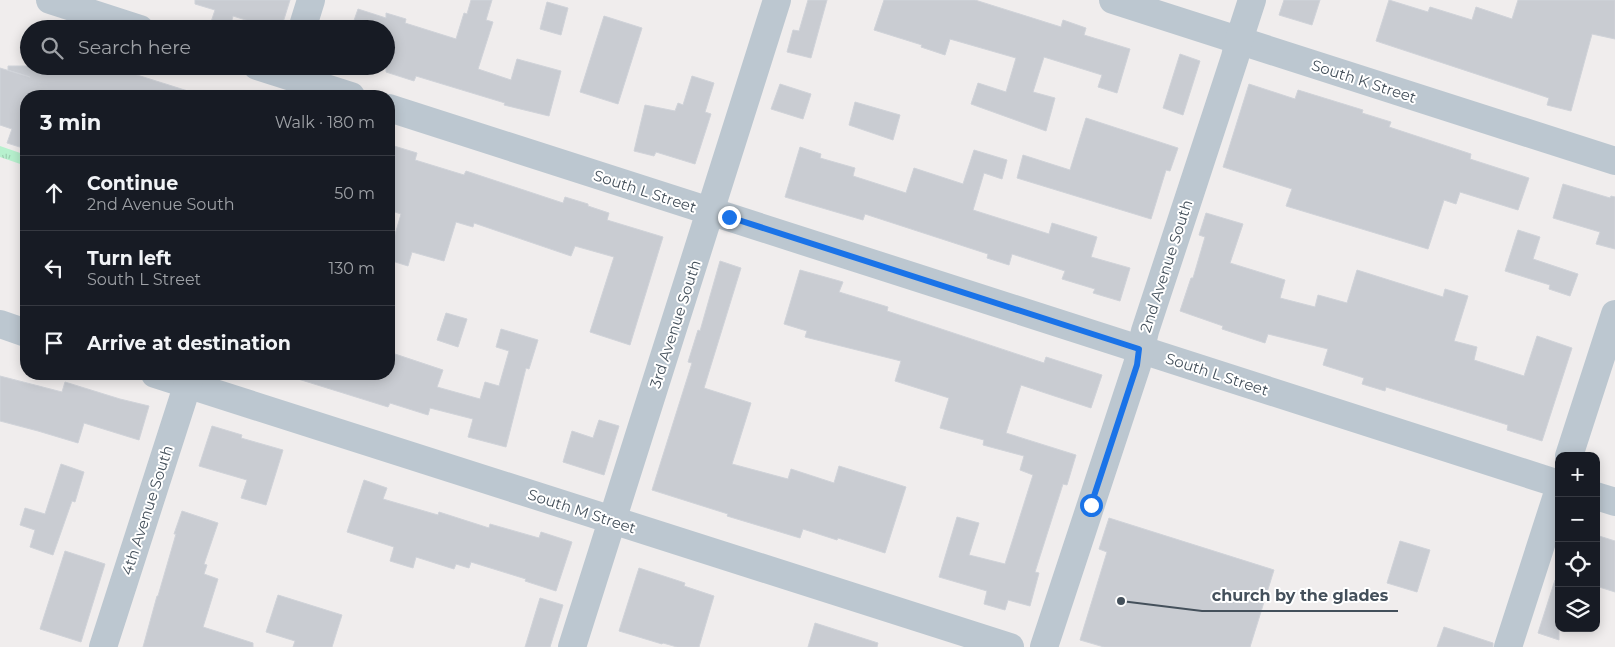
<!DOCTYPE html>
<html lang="en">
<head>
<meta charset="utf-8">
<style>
	:root { --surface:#171b24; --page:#242831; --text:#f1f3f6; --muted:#9ea1a6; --line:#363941 }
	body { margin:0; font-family:Montserrat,sans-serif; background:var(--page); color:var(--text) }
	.controls { position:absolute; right:15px; bottom:15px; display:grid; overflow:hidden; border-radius:10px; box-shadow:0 2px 12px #0003 }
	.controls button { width:45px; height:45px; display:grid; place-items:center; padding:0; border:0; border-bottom:1px solid var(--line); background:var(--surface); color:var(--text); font:25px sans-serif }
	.stop { position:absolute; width:15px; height:15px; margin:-11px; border:4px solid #1a73e8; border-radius:50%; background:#fff }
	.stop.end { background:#1a73e8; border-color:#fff; box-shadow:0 1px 5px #0008 }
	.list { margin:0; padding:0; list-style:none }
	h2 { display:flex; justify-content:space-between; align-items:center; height:65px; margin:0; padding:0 20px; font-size:21px }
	h2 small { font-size:16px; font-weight:400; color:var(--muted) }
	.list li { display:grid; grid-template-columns:32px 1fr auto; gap:15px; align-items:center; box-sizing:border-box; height:75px; padding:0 20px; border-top:1px solid var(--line) }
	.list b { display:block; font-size:19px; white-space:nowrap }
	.list p { margin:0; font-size:16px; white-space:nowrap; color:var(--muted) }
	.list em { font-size:16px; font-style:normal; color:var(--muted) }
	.icon { flex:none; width:28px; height:28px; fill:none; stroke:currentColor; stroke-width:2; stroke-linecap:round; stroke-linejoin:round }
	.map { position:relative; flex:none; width:1615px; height:647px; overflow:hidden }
	.search { position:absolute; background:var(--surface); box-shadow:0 2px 12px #0003; left:20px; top:20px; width:375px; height:55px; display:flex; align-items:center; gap:12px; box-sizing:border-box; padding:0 18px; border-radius:28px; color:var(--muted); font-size:19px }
	.panel { position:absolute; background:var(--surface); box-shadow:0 2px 12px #0003; left:20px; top:90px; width:375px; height:290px; border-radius:20px }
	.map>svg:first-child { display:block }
</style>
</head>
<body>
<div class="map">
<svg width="1615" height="647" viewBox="0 0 1615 647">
	<defs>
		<pattern id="grass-tufts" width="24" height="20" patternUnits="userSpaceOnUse" patternTransform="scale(1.25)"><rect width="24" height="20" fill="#b7f1ce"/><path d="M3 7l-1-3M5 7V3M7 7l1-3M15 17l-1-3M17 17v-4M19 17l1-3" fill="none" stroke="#9fd0b3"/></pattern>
	</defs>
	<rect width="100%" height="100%" fill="#f0eded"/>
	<polygon fill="url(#grass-tufts)" points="0,146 26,155 26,166 0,157"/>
	<g fill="#c9ccd2" stroke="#d0d3d9">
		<polygon points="195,0 290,0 281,29 274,29 233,16 230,28 211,22 215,10 195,4"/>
		<polygon points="471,0 492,0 486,20 493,22 478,69 511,80 517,59 561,71 549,116 504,105 505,103 416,76 414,81 386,72 386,29 351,29 358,9 386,18 386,13 406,19 405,23 456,39 464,13 467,14"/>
		<polygon points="808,0 827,0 811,58 787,52 793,30 799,31"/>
		<polygon points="884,0 975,0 1061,27 1063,20 1086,28 1084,35 1130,49 1117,93 1098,87 1102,75 1044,57 1033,92 1055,98 1046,131 971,104 978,83 1006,92 1016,58 950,39 945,55 921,47 922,45 874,30"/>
		<polygon points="1284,0 1320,0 1312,25 1279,15"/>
		<polygon points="1389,0 1428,12 1430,7 1472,20 1476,7 1512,19 1518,0 1615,0 1615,39 1592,34 1571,111 1547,105 1549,98 1376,41"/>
		<polygon points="547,2 568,8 561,35 540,29"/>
		<polygon points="604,16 642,28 618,104 580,92"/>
		<polygon points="1180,54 1200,61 1183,115 1163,108"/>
		<polygon points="8,66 137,66 134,74 191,92 191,96 89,96 77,92 76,96 26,96 26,149 7,143 12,129 0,125 0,68 30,77 8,70"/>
		<polygon points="692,76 714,83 705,112 711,114 695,164 656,152 654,156 634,151 645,105 675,111 678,103 683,105"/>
		<polygon points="780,84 811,94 803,119 771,109"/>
		<polygon points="1249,84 1295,99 1298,90 1363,110 1362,113 1391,122 1389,127 1471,154 1470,159 1529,178 1518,210 1460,192 1456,204 1444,200 1428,249 1286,206 1292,189 1223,167"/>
		<polygon points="855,102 900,115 893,140 849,125"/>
		<polygon points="1086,118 1178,148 1170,171 1166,170 1151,219 1017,178 1023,155 1070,170"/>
		<polygon points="394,146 417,153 415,160 464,175 466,171 563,203 565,197 588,204 588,206 609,213 607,220 663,237 630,345 590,332 614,257 575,246 571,256 474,223 473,227 456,222 444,261 412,252 408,266 389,260 389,255 401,214 389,210 389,164"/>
		<polygon points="800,147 821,154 820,158 855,168 853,176 906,193 914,168 963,184 974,150 1007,160 1002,179 984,173 973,210 1049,234 1052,223 1097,237 1091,257 1130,268 1120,301 1093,293 1095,289 1062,279 1065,271 1012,254 1009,265 987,258 988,254 865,214 863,220 785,197"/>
		<polygon points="1563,184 1610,198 1611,196 1615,197 1615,249 1596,244 1600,232 1553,218"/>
		<polygon points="1206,213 1243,224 1230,263 1285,280 1280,298 1315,307 1318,295 1347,303 1357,270 1443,297 1445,289 1468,296 1454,341 1477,347 1474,360 1524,376 1537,336 1572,348 1542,441 1507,430 1508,425 1386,387 1385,391 1362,384 1364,378 1323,365 1328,349 1268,334 1265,343 1222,329 1223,326 1180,311 1191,278 1193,278 1205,237 1199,235"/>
		<polygon points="1518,230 1540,237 1533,259 1578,274 1570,296 1549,289 1550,285 1505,271"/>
		<polygon points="720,261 741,268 704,388 751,403 732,464 788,479 791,469 834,483 839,466 906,487 885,553 838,538 837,540 803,529 800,538 727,516 728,514 652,490 692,363 688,362 698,330 700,331"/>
		<polygon points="800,270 843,282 839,292 888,307 887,311 1044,363 1046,357 1102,375 1091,408 1021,385 1006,433 1076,455 1067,485 1063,484 1035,572 1039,573 1030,606 1008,600 1005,610 984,604 987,591 939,577 957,517 979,523 969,555 1005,564 1033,475 1020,470 1024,456 983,445 984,440 940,428 949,398 895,381 901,361 805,337 807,331 784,324"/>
		<polygon points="446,313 467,319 458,347 437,340"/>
		<polygon points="501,329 538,340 529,369 526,368 506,447 468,437 473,419 430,408 428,415 390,403 388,407 295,378 295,374 389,374 389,352 443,370 437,387 480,399 485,382 499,386 509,351 496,347"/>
		<polygon points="0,376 62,392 65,382 120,399 149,406 139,440 84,423 78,443 38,431 0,421"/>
		<polygon points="599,420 619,426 604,475 563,462 572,431 593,438"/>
		<polygon points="212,426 242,435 241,438 283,450 266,505 241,498 247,480 199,466"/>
		<polygon points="61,464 84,472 75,502 72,501 53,555 30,547 35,530 20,525 25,508 45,514"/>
		<polygon points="364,480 387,488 383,499 438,515 439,512 489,528 490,524 539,538 541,532 572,542 556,591 525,581 526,579 471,562 469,568 456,564 454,569 416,557 413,568 390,561 394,547 347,532"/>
		<polygon points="182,511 218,523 204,564 207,565 204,574 218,579 203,627 253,643 253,647 143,647 157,596 158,596 176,534 174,534"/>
		<polygon points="1109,518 1274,570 1250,647 1104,647 1080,640 1107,552 1099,549"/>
		<polygon points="1596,535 1615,541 1615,592 1596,586"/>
		<polygon points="1400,541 1430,550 1417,592 1387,583"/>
		<polygon points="65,551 105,564 81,642 40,629"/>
		<polygon points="639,568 685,583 684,586 714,596 699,647 677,647 663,643 662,644 619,631"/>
		<polygon points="1555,580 1559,581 1559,640 1538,633"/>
		<polygon points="278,595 342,615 332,647 293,647 295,641 266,632"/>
		<polygon points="540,598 563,605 550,647 525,647"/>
		<polygon points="815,623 878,643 877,647 808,647"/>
		<polygon points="1444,627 1493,643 1493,647 1437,647"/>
	</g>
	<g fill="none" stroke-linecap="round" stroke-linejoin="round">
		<g stroke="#bcc7d0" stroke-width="28">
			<polyline points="50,0 140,29"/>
			<polyline points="1113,0 1615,161"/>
			<polyline points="302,29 311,0"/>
			<polyline points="257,66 351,96"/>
			<polyline points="389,108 1559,484"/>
			<polyline points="0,324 26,333"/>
			<polyline points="155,374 1010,647"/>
			<polyline points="1569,456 1615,314"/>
			<polyline points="1596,496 1615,502"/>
			<polyline points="103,647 191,374"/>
			<polyline points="572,647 777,0"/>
			<polyline points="1044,647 1137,365 1145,331 1235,57 1239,40 1252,0"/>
			<polyline points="1508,647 1559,489"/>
		</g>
	</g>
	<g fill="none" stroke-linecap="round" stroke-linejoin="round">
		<polyline stroke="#1a73e8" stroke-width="6" points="729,217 1139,349 1137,365 1091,505"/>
	</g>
	<g text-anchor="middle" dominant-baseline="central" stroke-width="4" stroke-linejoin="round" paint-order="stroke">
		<g font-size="15" fill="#44505b" stroke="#fff">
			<text transform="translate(1364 81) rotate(18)">South K Street</text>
			<text transform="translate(645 191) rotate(18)">South L Street</text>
			<text transform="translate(1166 266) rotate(-72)">2nd Avenue South</text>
			<text transform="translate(675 324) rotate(-72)">3rd Avenue South</text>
			<text transform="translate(1217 374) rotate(18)">South L Street</text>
			<text transform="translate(147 510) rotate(-72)">4th Avenue South</text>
			<text transform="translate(582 511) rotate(18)">South M Street</text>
		</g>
	</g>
	<path fill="none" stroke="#44505b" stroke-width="2" d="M1121 601L1202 611H1398"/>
	<circle fill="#44505b" stroke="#fff" stroke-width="2" cx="1121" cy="601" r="5"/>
	<g font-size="16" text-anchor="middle" font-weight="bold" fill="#44505b" stroke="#fff" stroke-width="4" stroke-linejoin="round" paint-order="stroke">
		<text x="1300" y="601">church by the glades</text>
	</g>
</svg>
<div class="controls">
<button>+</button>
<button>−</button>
<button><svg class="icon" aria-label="locate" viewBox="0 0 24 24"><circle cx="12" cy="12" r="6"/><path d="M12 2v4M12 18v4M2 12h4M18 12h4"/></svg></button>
<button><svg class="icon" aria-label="layers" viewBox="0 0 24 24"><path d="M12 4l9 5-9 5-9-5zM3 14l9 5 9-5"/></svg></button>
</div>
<div class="stop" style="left:1091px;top:505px"></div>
<div class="stop end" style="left:729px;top:217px"></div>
<div class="search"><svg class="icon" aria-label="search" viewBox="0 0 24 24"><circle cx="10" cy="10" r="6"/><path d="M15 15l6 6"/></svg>Search here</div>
<section class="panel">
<h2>3 min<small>Walk · 180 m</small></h2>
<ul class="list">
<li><svg class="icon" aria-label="ahead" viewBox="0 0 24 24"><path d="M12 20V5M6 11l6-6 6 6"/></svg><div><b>Continue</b><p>2nd Avenue South</p></div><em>50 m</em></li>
<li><svg class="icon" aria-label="left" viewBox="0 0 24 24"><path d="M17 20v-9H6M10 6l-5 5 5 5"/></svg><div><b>Turn left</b><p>South L Street</p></div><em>130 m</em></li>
<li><svg class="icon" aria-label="arrive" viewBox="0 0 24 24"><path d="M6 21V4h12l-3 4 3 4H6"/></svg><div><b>Arrive at destination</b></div></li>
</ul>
</section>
</div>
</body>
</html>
